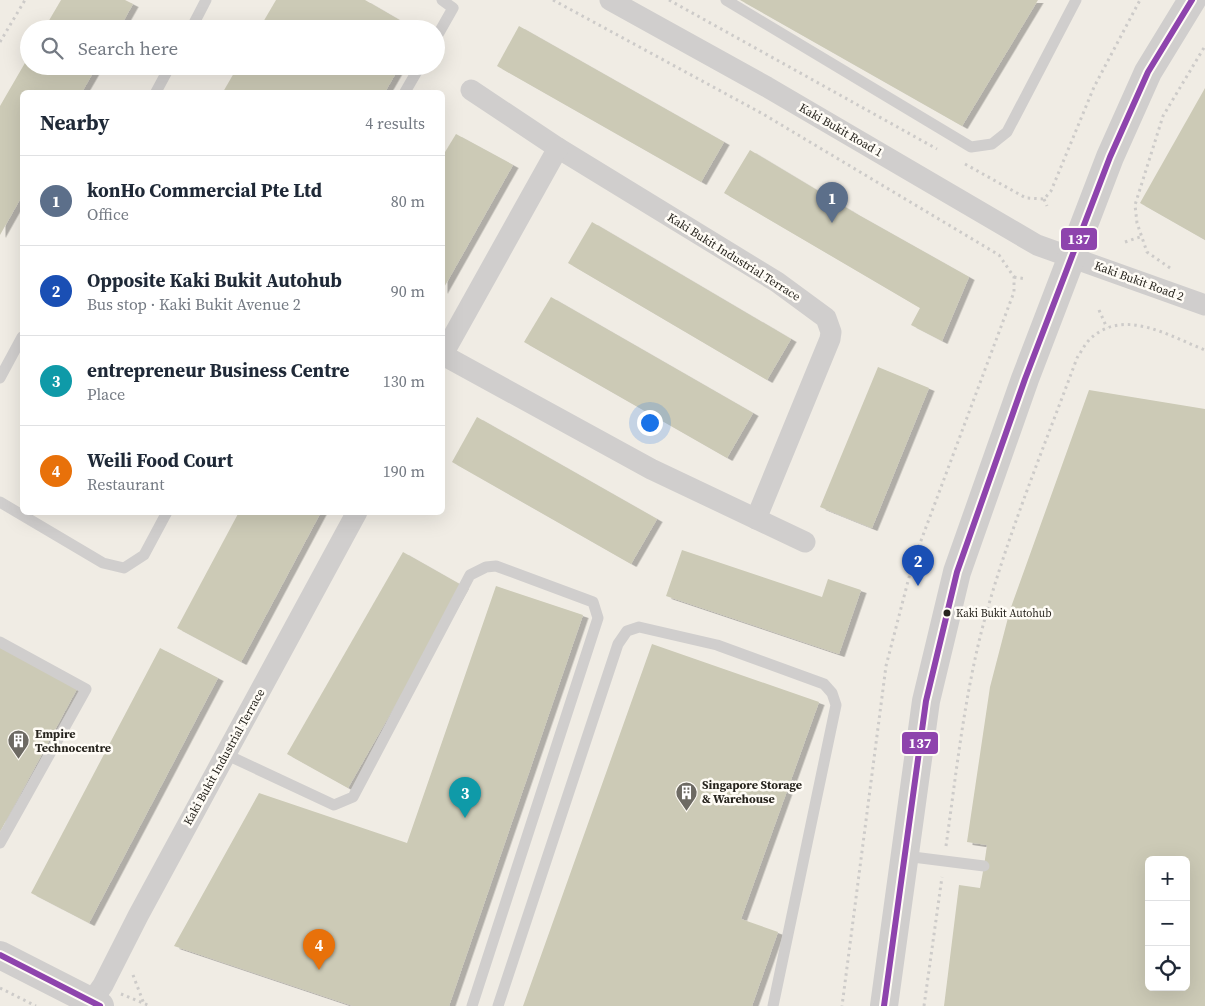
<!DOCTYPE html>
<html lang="en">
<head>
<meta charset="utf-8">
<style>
	:root { --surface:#fff; --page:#f2f2f3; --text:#1f2937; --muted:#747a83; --line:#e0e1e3; --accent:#7c3aed }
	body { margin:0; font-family:"Source Serif 4",serif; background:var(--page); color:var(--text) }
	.controls { position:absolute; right:15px; bottom:15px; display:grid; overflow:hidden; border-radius:8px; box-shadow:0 5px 20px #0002 }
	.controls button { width:45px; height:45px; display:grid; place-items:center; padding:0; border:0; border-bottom:1px solid var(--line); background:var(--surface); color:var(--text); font:25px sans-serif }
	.you { position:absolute; left:649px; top:422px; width:18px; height:18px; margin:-12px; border:4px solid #fff; border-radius:50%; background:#1a73e8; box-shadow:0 0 0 8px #1a73e833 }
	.badge { display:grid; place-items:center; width:32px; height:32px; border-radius:50%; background:var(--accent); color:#fff; font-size:16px; font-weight:700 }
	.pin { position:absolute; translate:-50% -41px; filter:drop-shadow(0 1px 2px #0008) }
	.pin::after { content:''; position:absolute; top:26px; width:18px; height:15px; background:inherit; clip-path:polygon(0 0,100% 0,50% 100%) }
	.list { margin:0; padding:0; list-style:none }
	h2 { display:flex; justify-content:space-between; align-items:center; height:65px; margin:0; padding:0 20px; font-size:21px }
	h2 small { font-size:16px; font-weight:400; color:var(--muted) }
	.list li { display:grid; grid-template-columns:32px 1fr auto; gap:15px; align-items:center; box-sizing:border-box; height:90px; padding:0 20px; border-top:1px solid var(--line) }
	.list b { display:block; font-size:19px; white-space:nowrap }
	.list p { margin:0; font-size:16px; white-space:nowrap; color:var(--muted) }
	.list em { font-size:16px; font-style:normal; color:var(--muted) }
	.icon { flex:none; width:28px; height:28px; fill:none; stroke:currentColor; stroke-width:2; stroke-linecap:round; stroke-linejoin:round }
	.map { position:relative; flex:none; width:1205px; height:1006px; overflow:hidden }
	.search { position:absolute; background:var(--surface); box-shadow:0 5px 20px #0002; left:20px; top:20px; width:425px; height:55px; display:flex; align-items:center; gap:12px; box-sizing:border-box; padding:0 18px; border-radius:28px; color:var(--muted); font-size:19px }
	.panel { position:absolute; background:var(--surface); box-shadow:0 5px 20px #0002; left:20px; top:90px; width:425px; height:425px; border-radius:8px }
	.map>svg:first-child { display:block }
</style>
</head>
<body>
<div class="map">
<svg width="1205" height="1006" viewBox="0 0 1205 1006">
	<defs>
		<filter id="shadow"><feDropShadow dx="5.5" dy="3" stdDeviation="0" flood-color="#0004"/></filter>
	</defs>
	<rect width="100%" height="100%" fill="#f0ece4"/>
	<g fill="#cccab6" fill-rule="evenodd" filter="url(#shadow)">
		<polygon points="61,0 125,0 133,4 119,29 44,29"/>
		<polygon points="276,0 365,0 415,29 259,29"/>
		<polygon points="740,0 1038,0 962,126"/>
		<polygon points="519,26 724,142 701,182 497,66"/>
		<polygon points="29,56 29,66 97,66 82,92 22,92 22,196 0,235 0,106"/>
		<polygon points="238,66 400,66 385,92 223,92"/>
		<polygon points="1205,88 1205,240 1140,203"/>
		<polygon points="456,134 513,165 442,291 442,157"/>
		<polygon points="750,150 855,213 969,277 942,341 911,325 920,308 724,193"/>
		<polygon points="592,222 791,339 767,380 568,263"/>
		<polygon points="551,297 753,413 727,458 524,342"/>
		<polygon points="878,367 929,388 872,528 820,507"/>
		<path d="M1089,390L1205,409V1006H944L959,885L980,888L984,866L987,845L967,842L990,687L1010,610ZM1149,860H1186V987H1149Z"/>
		<polygon points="477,417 657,519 631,564 452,462"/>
		<polygon points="239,512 321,512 241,662 177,628"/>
		<polygon points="682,550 822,597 828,579 861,590 839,654 666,596"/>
		<polygon points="403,552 463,586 348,788 287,754"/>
		<polygon points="496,586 583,615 449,1006 353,1006 174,946 259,793 407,843"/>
		<polygon points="652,644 819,702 741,919 778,932 752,1006 523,1006"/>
		<polygon points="0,646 78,687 0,832"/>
		<polygon points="160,648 218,678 89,923 31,893"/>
	</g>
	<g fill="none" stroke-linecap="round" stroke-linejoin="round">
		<g stroke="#cdcbc9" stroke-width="3" stroke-dasharray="2.5 4" stroke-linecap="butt">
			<polyline points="553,0 763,114 999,255 1014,277 1014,292 913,562 886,666 842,1006"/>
			<polyline points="669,0 937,149"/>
			<polyline points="0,42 25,0"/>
			<polyline points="965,164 1026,198 1044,199 1051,191 1094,87 1140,0"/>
			<polyline points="1044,199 1047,206"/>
			<polyline points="1125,242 1140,237"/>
			<polyline points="1170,268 1147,252 1137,223 1135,205 1163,116 1205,46"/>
			<polyline points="1014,277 1026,279"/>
			<polyline points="1099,310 1107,328"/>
			<path d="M946,846C957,768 965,688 987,611C1011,526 1046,442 1077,358C1081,352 1085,344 1090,339C1124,307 1169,336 1205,350"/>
			<polyline points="133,975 144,1004"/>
			<polyline points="0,988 36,1006"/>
			<polyline points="121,994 150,1006"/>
			<polyline points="924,1006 942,877"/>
		</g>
		<g stroke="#d0cecd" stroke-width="11">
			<polyline points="726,0 971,147 992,144 1007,132 1076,0"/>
			<polyline points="191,29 206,0"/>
			<polyline points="436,38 453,8 442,0"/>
			<polyline points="156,92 170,66"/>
			<polyline points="405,92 420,66"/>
			<polyline points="0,378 22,337"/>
			<polyline points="0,502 103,563 124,568 144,555 167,512"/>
			<polyline points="0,642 86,689 0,843"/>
			<polyline points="225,754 334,805 353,797 470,575 486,567 496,566 593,602 598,618 472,1006"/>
			<polyline points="905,856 984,866"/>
			<polyline points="498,1006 618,644 627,631 639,627 717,645 824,684 832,693 836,705 773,1006"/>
		</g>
		<g stroke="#d0cecd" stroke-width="21">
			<polyline points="610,0 767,87 1037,245 1205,305"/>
			<polyline points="471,90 558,148 777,282 826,318 831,332 830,339 756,519"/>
			<polyline points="443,355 651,469 805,542"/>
			<polyline points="442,356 558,148"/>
			<polyline points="91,1002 103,985 138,916 357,512"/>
		</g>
		<g stroke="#d0cecd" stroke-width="28">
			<polyline points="0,955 100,1006"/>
			<polyline points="884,1006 926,701 957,572 1025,379 1110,157 1148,72 1192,0"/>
		</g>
		<defs>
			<g id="bus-1">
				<polyline points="0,955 100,1006"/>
				<polyline points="884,1006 926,701 957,572 1025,379 1110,157 1148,72 1192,0"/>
			</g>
		</defs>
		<use href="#bus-1" stroke="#fffcf6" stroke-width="10"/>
		<use href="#bus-1" stroke="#8e44ad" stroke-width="6"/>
	</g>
	<defs>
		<symbol id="building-pin" viewBox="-11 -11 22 30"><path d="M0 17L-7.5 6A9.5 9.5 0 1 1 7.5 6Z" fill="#6d6a63" stroke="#fffcf6"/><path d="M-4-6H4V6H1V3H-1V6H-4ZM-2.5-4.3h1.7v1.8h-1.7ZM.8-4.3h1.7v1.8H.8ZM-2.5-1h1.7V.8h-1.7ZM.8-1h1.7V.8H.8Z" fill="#fff"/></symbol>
	</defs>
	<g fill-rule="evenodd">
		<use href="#building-pin" x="6" y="728" width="25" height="34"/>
		<use href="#building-pin" x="674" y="780" width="25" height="34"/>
	</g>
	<circle fill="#27241e" stroke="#fffcf6" stroke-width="2" cx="947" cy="613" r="4.5"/>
	<g text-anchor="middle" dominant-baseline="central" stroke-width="5" stroke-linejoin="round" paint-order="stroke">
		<g font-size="11" fill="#27241e" stroke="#fffcf6" text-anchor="start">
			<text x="956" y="613">Kaki Bukit Autohub</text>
		</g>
		<g font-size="12" fill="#27241e" stroke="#fffcf6">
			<text transform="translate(841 130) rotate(30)">Kaki Bukit Road 1</text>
			<text transform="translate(734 257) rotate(32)">Kaki Bukit Industrial Terrace</text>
			<text transform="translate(1139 281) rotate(20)">Kaki Bukit Road 2</text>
			<text transform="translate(224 757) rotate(-61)">Kaki Bukit Industrial Terrace</text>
		</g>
		<g font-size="12" font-weight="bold" fill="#27241e" stroke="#fffcf6" text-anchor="start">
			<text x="35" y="734">Empire<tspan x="35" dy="14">Technocentre</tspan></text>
			<text x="702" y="785">Singapore Storage<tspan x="702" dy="14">&amp; Warehouse</tspan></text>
		</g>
	</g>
	<g stroke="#fffcf6" stroke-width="2">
		<rect x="1060" y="227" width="38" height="24" rx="5" fill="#8e44ad"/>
		<rect x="901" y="731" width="38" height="24" rx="5" fill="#8e44ad"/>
	</g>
	<g font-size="14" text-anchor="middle" font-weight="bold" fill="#fff">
		<text x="1079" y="244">137</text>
		<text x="920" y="748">137</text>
	</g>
</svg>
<div class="controls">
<button>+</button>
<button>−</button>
<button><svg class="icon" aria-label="locate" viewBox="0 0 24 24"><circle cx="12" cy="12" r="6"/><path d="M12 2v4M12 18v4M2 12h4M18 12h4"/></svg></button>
</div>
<div class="you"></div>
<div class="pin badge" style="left:832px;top:223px;background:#5c6f8a">1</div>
<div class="pin badge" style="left:918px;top:586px;background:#1a4fb4">2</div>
<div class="pin badge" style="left:465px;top:818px;background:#0f9aa8">3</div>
<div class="pin badge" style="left:319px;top:970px;background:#e8710a">4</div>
<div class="search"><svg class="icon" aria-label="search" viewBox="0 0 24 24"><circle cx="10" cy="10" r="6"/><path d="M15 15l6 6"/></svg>Search here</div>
<section class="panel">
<h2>Nearby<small>4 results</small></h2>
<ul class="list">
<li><span class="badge" style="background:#5c6f8a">1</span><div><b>konHo Commercial Pte Ltd</b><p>Office</p></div><em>80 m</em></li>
<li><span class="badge" style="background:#1a4fb4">2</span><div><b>Opposite Kaki Bukit Autohub</b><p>Bus stop · Kaki Bukit Avenue 2</p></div><em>90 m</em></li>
<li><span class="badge" style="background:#0f9aa8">3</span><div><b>entrepreneur Business Centre</b><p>Place</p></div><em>130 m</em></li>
<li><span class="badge" style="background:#e8710a">4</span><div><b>Weili Food Court</b><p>Restaurant</p></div><em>190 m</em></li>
</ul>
</section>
</div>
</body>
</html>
